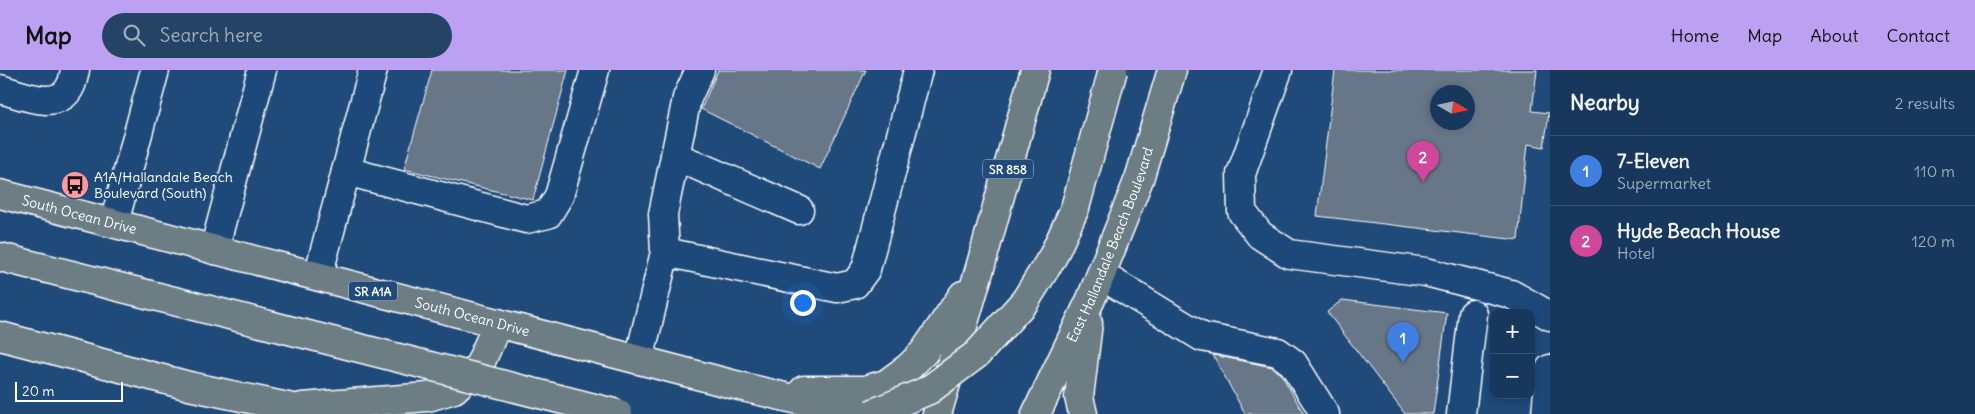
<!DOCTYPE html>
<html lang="en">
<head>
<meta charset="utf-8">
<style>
	:root { --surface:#17385c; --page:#244365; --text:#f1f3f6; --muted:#9eacbb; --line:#365272; --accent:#bca0f2 }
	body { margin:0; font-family:Delius,sans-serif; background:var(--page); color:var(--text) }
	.controls { position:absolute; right:15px; bottom:15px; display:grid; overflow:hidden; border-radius:10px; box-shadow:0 2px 8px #0003 }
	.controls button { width:45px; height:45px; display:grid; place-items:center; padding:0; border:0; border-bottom:1px solid var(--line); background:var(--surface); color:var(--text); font:25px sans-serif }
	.compass { position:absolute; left:1430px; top:15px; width:45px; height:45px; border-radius:50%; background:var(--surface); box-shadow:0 2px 8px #0003; rotate:99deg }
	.scale { position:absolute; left:15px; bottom:12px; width:108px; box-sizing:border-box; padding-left:5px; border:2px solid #fff; border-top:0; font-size:14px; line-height:18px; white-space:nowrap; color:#fff; -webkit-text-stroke:4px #1f4a7a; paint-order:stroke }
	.you { position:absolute; left:802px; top:232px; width:18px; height:18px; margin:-12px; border:4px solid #fff; border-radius:50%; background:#1a73e8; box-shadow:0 0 0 8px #1a73e833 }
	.badge { display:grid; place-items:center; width:32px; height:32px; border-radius:50%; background:var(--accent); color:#fff; font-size:16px; font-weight:700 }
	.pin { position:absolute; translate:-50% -41px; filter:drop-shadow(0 1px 2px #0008) }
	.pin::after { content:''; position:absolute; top:26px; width:18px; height:15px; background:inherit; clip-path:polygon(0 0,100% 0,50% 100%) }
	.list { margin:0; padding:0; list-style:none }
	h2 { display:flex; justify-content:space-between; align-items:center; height:65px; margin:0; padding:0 20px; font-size:21px }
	h2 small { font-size:16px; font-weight:400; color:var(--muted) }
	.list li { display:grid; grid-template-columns:32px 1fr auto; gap:15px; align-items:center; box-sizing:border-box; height:70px; padding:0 20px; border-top:1px solid var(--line) }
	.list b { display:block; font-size:19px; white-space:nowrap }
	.list p { margin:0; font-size:16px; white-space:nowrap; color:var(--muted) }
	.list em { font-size:16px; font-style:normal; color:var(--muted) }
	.icon { flex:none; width:28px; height:28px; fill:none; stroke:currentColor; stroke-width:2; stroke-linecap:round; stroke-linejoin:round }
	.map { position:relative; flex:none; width:1550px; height:344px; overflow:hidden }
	header { display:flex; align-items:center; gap:30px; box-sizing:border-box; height:70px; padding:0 25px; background:var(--accent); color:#111 }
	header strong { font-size:24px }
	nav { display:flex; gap:28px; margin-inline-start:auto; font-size:18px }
	.search { width:350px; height:45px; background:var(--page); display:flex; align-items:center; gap:12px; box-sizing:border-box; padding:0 18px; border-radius:28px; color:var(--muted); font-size:19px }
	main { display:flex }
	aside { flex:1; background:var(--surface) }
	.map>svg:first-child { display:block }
</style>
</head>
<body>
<header>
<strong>Map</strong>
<div class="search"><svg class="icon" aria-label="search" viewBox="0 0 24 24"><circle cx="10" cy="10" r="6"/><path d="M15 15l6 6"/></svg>Search here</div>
<nav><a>Home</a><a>Map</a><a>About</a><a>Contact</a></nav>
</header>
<main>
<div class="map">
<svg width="1550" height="344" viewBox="0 0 1550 344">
	<rect width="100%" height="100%" fill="#1f4a7a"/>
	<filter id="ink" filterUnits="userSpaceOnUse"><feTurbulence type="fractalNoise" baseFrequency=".02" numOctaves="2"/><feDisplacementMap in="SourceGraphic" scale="10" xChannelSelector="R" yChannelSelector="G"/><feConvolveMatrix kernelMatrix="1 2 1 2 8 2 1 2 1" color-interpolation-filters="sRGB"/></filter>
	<g filter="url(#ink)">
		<g fill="#677787" stroke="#fff" fill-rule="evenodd">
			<polygon points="432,0 568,0 533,130 404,99"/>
			<polygon points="718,0 866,0 820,99 701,39"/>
			<path d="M1335,0H1537L1532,41L1549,43L1544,77L1528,74L1518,170L1317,146ZM1438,22H1468V52H1438Z"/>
			<polygon points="1342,230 1447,243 1433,344 1405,344 1327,242"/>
			<polygon points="1213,285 1272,297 1281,304 1304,344 1245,344"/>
		</g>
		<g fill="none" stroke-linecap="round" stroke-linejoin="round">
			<defs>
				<g id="minor">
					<polyline points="1278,0 1241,104 1242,142 1260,165 1289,184 1426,202 1511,224 1550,246"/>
					<path d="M0,19C20,24 59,43 71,15C73,11 74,5 75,0"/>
					<polyline points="675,86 799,140"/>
					<polyline points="346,101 526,149 548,144 559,126 595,0"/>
					<polyline points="114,153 155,0"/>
					<polyline points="214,180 262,0"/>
					<polyline points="665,182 663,144 687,28 700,0"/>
					<polyline points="1101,205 1202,267 1278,282 1293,293 1325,344"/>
					<polyline points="318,206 373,0"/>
					<polyline points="639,290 665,182 837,218 855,214 866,199 918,0"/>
					<polyline points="1461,344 1473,244"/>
					<polyline points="1546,344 1550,299"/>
				</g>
				<g id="major">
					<path id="s1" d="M0,124L747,318L858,344"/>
					<polyline points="0,187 273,256"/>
					<polyline points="0,266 189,316 321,344"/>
					<polyline points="804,320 865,320 886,314 909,297 924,282 963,225"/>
					<polyline points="302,337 428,327 454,319 479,296 498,253"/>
					<polyline points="937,344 980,198 1035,0"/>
					<path id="s2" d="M1036,344L1091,229L1139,109L1172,0"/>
					<polyline points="1083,344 1079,327 1088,253"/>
				</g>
			</defs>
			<use href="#minor" stroke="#fff" stroke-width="31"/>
			<use href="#major" stroke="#fff" stroke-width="31"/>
			<use href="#minor" stroke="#1f4a7a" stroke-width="28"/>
			<use href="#major" stroke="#6c7e84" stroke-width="28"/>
			<defs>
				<g id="major-bridge">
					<polyline points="273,256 618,344"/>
					<polyline points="871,344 929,320 977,284 1025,231 1053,186 1075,138 1113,0"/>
				</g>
			</defs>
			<use href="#major-bridge" stroke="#fff" stroke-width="31" stroke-linecap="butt"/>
			<use href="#major-bridge" stroke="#6c7e84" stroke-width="28"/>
		</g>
	</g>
	<defs>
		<symbol id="bus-disc" viewBox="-11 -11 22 22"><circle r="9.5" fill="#ff9aa2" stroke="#1f4a7a"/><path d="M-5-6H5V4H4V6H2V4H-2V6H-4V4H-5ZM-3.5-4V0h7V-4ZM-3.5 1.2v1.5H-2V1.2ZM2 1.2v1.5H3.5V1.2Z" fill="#111"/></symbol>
	</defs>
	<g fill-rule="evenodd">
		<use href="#bus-disc" x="59" y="99" width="32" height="32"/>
	</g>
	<g text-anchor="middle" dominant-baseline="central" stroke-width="4" stroke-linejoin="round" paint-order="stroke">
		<g fill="#1f4a7a" stroke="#bcc9d7" stroke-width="1">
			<rect x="983" y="89.5" width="50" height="19" rx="4"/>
			<rect x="349" y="211.5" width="48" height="19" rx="4"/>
		</g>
		<g font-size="12" font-weight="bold" fill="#fff">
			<text x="1008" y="99">SR 858</text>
			<text x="373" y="221">SR A1A</text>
		</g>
		<g font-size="14" fill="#fff" stroke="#1f4a7a" text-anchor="start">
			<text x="94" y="107">A1A/Hallandale Beach<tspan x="94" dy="16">Boulevard (South)</tspan></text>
		</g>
		<g font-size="14" fill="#fff" stroke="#1f4a7a">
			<text stroke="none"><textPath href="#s1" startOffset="82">South Ocean Drive</textPath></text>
			<text stroke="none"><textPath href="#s2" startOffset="185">East Hallandale Beach Boulevard</textPath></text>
			<text stroke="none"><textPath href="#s1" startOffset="488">South Ocean Drive</textPath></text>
		</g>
	</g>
</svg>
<div class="controls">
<button>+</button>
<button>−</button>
</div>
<svg class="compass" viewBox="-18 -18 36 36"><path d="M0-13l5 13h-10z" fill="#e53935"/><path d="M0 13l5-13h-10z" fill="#9eacbb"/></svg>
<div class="scale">20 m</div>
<div class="you"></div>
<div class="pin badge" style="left:1403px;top:293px;background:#3f7fe0">1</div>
<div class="pin badge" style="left:1423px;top:112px;background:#d1479c">2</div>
</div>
<aside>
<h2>Nearby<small>2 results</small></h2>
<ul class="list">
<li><span class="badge" style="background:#3f7fe0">1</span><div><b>7-Eleven</b><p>Supermarket</p></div><em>110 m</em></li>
<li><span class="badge" style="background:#d1479c">2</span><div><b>Hyde Beach House</b><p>Hotel</p></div><em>120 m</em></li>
</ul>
</aside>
</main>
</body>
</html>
